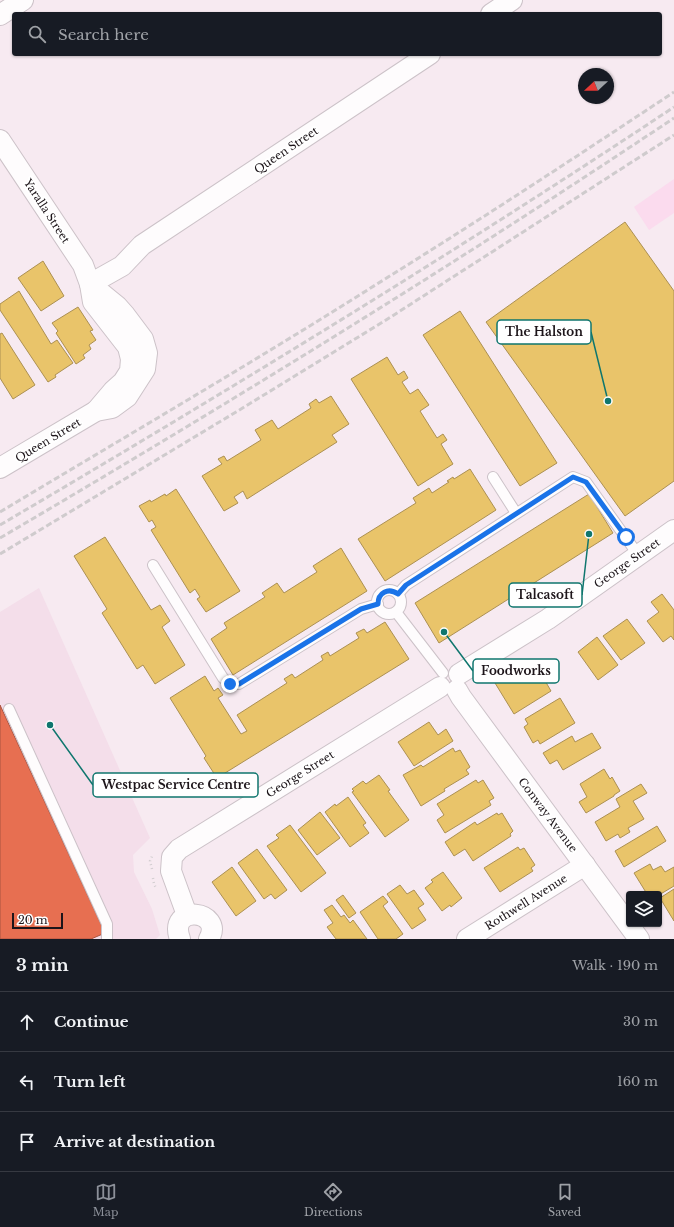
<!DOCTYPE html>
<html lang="en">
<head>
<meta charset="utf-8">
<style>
	:root { --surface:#171b24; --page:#242831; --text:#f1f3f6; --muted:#9ea1a6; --line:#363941; --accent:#8c9099 }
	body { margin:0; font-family:"Libre Baskerville",serif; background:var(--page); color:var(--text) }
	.controls { position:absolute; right:12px; bottom:12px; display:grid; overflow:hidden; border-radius:4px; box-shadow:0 1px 3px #0004 }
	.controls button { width:36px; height:36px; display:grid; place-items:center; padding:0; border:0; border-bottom:1px solid var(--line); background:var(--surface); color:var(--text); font:20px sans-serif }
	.compass { position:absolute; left:578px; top:68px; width:36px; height:36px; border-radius:50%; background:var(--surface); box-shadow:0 1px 3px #0004; rotate:248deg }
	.scale { position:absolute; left:12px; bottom:10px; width:51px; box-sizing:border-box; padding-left:4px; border:2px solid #1d151a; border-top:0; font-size:11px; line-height:14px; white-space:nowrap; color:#1d151a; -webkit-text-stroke:3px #fff; paint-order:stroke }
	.stop { position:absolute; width:12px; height:12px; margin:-9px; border:3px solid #1a73e8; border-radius:50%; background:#fff }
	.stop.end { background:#1a73e8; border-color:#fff; box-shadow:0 1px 4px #0008 }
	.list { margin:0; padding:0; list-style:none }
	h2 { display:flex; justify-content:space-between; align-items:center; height:52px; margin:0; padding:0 16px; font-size:17px }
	h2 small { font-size:13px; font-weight:400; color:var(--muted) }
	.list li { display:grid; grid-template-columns:26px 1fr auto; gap:12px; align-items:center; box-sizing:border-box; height:60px; padding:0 16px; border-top:1px solid var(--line) }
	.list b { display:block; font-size:15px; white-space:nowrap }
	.list em { font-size:13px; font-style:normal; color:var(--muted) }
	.icon { flex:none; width:22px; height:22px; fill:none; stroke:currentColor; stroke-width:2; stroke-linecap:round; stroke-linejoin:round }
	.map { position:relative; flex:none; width:674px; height:939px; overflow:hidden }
	.search { position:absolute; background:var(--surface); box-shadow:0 1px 3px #0004; left:12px; right:12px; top:12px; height:44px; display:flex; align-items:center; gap:10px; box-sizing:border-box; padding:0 14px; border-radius:4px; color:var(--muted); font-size:15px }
	.sheet { height:232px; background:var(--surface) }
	nav { display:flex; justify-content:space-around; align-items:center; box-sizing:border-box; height:56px; border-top:1px solid var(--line); background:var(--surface); font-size:11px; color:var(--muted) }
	nav a { display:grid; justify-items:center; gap:2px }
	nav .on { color:var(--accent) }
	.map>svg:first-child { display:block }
</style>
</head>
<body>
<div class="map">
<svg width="674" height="939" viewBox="0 0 674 939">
	<rect width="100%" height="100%" fill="#f7eaf1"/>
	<polygon fill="#f4deea" points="39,588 150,838 133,855 134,872 152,909 160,935 156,939 0,939 0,612"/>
	<polygon fill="#fbdbee" points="674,179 674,213 649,230 634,207"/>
	<g fill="#e9c46a" stroke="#ac9052">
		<polygon points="625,222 674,291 674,481 625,516 486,322"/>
		<polygon points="43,261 64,296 41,311 18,278"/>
		<polygon points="19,291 51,344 57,340 73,363 55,375 56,377 48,382 0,310 0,304"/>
		<polygon points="78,307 93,330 90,331 96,340 89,345 91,349 83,355 85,358 76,364 56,333 58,331 52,323"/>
		<polygon points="460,311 557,463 520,486 423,335"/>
		<polygon points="2,333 35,385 13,399 0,378 0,334"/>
		<polygon points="387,357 398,375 404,371 408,378 402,382 410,394 418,389 429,405 420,411 437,438 443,434 447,440 441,444 453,464 418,486 351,379"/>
		<polygon points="331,396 349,424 332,435 337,442 247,499 243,491 234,497 238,503 224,511 202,476 222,464 218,459 224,456 227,461 261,440 255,430 272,420 278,429 311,408 309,404 316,399 319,403"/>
		<polygon points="470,469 496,510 385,581 358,539 416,503 413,498 429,488 432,493 449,482 447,481 453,477 454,479"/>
		<polygon points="176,489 240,591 206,612 197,599 200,597 195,589 190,593 151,530 156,527 152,520 149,522 139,506 150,500 151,502 165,494 166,496"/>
		<polygon points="589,494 613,533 439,643 415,603"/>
		<polygon points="105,537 151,610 160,605 170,621 162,627 185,665 155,684 143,665 137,669 102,613 107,609 74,556"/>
		<polygon points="341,548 367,591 233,675 211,639 227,628 224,623 265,597 262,593 277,583 284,593 317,572 313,566"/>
		<polygon points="662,594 674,610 674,640 671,636 663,642 647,621 659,612 651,602"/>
		<polygon points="627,619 645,643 621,660 603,636"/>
		<polygon points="385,622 409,659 217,778 204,758 206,756 170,698 205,676 214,691 218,688 223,695 218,698 241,734 247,731 237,715 287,683 284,679 292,674 295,678 323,660 321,656 328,652 330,656 359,638 356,633 364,629 367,633"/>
		<polygon points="597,637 618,665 598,680 578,652"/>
		<polygon points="533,660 551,691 514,714 495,683"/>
		<polygon points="560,698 575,723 540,744 538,740 533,743 524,727 528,724 525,719"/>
		<polygon points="429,722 438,735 446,729 453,741 414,766 398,742"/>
		<polygon points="592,733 601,748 563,770 557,760 550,764 543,753 572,736 575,742"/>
		<polygon points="453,748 455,752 460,750 470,767 466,770 469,774 444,789 445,791 421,806 403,775 421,765 423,767"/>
		<polygon points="604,769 610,779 612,777 620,791 614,795 614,796 586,813 579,802 587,797 580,784"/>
		<polygon points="379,775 390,790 388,791 409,820 385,837 352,792 354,791 352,789 363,781 366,784"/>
		<polygon points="476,780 478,783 483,780 494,798 489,801 491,805 445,833 437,820 444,815 437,804"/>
		<polygon points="641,784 647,793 633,801 644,819 628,828 630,832 620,838 618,834 606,841 595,822 620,807 616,799"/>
		<polygon points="348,797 366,823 363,825 369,833 350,847 325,812 335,804 336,806"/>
		<polygon points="320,812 340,838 317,855 298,830"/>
		<polygon points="497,813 498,815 502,813 513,831 510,834 511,836 473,861 465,849 454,856 445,842 475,822 477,825"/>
		<polygon points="290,825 326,873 301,892 267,846 279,838 276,835"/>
		<polygon points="657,826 666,841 624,867 615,851"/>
		<polygon points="518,847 520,850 524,848 535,865 531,868 533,871 500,892 484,868"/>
		<polygon points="257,849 287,890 275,899 271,894 264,899 238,863"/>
		<polygon points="650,864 653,870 661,866 665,872 674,867 674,886 659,895 659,894 647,894 634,873"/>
		<polygon points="232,867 256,901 236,916 212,882"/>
		<polygon points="443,872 462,898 451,907 450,905 442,911 425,888 433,882 431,880"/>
		<polygon points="400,885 407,894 414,890 424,904 418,908 426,920 412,929 387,894"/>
		<polygon points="674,889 674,921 660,898"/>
		<polygon points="343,895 356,913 349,918 336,900"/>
		<polygon points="383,896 388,902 383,906 403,934 396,939 378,939 360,912"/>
		<polygon points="332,905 341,917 344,915 350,923 353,920 367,939 336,939 327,927 333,923 324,910"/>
	</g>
	<polygon fill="#e76f51" stroke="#aa5440" points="0,705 105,933 91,939 0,939"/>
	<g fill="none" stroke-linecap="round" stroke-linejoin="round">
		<defs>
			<g id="service">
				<polyline points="493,477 516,513"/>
				<polyline points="153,565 223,678 230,684 239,684 361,609 378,604"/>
				<circle cx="389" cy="602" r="12"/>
				<polyline points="398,594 406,585 573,477 586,482 639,556"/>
				<polyline points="396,612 443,673"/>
				<polyline points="9,709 107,924 107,939"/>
			</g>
			<g id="minor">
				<polyline points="491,14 512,0"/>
				<polyline points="0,15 23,0"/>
				<polyline points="0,140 83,265 90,284 93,302 128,347 131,359 130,371 123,382 113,391 96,411"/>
				<polyline points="90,284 122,266 142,245 430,54"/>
				<polyline points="0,468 96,411 112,408 127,397 145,369 147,353 143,339 125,315 117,306 90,284"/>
				<polyline points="459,674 548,619 674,530"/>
				<polyline points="457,690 461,697 639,939"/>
				<polyline points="187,915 171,871 172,857 179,849 440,687"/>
				<path d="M180,939C167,903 225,910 209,939"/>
				<polyline points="467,939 585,865"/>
			</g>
		</defs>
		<use href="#service" stroke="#ccc2c8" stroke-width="12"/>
		<use href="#minor" stroke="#ccc2c8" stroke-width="22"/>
		<g stroke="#d3ced1" stroke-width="2.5" stroke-dasharray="1 3" stroke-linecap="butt">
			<polyline points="152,869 150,861 153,854"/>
			<polyline points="153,878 154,884 156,888"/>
		</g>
		<use href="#service" stroke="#fefcfd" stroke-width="10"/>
		<use href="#minor" stroke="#fefcfd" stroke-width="20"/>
		<g stroke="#cfcbcd" stroke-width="3" stroke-dasharray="6 3" stroke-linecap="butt">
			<path d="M0,512C123,438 247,366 369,289C472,225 573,159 674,92"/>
			<path d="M0,525C228,391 454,253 674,107"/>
			<path d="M0,538C228,404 454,265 674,118"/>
			<polyline points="0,554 241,409 386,320 674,135"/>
		</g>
	</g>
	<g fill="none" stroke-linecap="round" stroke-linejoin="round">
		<path stroke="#1a73e8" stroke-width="5" d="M230,684H239L361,609L378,604C378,593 388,587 398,594L406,585L573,477L586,482L626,537"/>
	</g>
	<g text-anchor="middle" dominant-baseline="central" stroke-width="4" stroke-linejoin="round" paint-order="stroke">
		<g font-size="11" fill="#1d151a" stroke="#fff">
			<text transform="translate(286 150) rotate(-34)">Queen Street</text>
			<text transform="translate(47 211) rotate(57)">Yaralla Street</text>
			<text transform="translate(48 440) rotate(-31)">Queen Street</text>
			<text transform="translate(627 563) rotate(-35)">George Street</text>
			<text transform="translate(300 774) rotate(-32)">George Street</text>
			<text transform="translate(548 815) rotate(53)">Conway Avenue</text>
			<text transform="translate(526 902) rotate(-32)">Rothwell Avenue</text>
		</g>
	</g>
	<path fill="none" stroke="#0f766e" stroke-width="1.5" d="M608 401L591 332M589 534L582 595M444 632L473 671M50 725L93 785"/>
	<g fill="#0f766e" stroke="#fff" stroke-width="1.5">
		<circle cx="608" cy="401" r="4"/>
		<circle cx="589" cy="534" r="4"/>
		<circle cx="444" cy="632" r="4"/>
		<circle cx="50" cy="725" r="4"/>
	</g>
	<g fill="#fff" stroke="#0f766e" stroke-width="1.5">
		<rect x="497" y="320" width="94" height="24" rx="4"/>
		<rect x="509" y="583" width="73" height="24" rx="4"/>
		<rect x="473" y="659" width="86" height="24" rx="4"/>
		<rect x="93" y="773" width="165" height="24" rx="4"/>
	</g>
	<g font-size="12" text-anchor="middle" font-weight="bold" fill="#1d151a">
		<text x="544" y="336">The Halston</text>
		<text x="545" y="599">Talcasoft</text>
		<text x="516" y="675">Foodworks</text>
		<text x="176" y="789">Westpac Service Centre</text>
	</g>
</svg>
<div class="controls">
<button><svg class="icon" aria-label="layers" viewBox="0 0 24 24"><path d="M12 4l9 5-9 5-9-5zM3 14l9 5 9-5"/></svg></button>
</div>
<svg class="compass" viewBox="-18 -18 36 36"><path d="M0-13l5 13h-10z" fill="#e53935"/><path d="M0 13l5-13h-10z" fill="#9ea1a6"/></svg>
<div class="scale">20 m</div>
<div class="stop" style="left:626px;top:537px"></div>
<div class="stop end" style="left:230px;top:684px"></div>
<div class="search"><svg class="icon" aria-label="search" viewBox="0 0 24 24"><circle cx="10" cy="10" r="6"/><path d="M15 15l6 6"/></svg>Search here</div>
</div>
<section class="sheet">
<h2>3 min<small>Walk · 190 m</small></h2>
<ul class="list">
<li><svg class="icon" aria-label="ahead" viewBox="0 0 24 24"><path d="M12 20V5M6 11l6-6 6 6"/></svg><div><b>Continue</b></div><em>30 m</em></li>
<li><svg class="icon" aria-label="left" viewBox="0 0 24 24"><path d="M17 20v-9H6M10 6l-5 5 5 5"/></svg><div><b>Turn left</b></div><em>160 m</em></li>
<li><svg class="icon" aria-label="arrive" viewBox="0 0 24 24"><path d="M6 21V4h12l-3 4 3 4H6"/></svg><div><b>Arrive at destination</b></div></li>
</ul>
</section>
<nav>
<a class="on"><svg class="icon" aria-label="map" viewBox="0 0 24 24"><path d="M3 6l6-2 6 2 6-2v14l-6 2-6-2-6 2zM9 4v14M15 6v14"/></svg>Map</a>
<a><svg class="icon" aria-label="directions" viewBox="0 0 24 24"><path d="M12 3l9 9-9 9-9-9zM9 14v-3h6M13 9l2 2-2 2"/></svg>Directions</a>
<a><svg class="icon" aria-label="saved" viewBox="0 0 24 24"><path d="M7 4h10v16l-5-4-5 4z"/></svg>Saved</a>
</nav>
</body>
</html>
